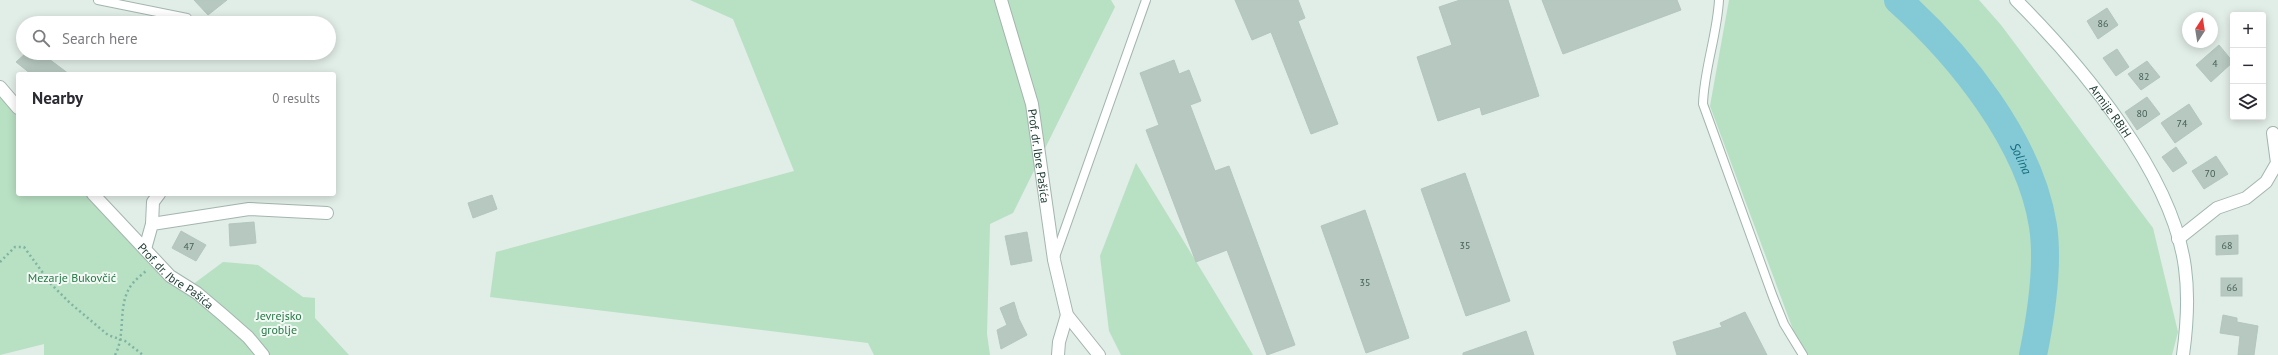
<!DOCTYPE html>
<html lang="en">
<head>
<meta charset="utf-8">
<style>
	:root { --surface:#fff; --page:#f2f2f3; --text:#2b2b33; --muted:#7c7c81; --line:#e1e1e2 }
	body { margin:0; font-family:"PT Sans",sans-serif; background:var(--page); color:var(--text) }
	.controls { position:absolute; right:12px; top:12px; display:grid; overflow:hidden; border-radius:4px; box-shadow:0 2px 10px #0003 }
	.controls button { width:36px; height:36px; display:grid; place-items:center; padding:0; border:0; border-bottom:1px solid var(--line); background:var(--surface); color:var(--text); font:20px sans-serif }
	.compass { position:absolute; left:2182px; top:12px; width:36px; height:36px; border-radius:50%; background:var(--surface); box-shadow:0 2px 10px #0003; rotate:12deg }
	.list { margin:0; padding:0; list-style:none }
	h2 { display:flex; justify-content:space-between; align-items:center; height:52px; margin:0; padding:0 16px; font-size:17px }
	h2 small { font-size:13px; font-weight:400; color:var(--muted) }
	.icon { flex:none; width:22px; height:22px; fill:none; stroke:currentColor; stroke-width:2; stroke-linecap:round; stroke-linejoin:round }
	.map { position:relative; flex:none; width:2278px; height:355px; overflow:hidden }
	.search { position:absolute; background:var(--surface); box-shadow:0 2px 10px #0003; left:16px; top:16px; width:320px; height:44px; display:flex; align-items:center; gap:10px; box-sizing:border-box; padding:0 14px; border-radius:22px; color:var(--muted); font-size:15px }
	.panel { position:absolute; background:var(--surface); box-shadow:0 2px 10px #0003; left:16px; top:72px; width:320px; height:124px; border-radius:4px }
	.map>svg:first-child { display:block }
</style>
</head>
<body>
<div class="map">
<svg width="2278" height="355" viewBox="0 0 2278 355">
	<rect width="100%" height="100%" fill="#e1ede7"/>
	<g fill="#b8e0c3">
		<polygon points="690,0 1111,0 1115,7 1013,213 990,224 987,334 990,355 874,355 868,343 490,297 496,252 794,171 733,19"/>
		<polygon points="1729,0 1979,0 2001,25 2153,228 2178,332 2172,355 1808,355 1795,335 1710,106"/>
		<polygon points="0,87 18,108 18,194 93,194 188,288 223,262 258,265 303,297 315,298 315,318 349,355 44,355 44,344 0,355"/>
		<polygon points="1136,163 1253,355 1121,355 1109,331 1100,256"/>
	</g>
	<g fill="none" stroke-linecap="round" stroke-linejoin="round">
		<path stroke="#84c9d6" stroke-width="28" id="s1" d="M1898,0C1960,55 2030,142 2043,226C2049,266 2041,316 2033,355"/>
	</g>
	<g fill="#b6c8c0" stroke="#b3c7be">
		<polygon points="194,0 227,0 208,15"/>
		<polygon points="1235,0 1298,0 1305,18 1298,21 1338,124 1311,134 1271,32 1252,40"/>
		<polygon points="1460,0 1508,0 1539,96 1482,115 1480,107 1438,121 1417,57 1452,45 1439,7"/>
		<polygon points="1542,0 1677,0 1681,10 1563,54"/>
		<polygon points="2107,8 2118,25 2098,39 2087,21"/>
		<polygon points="2219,45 2233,62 2211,82 2196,65"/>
		<polygon points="2117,49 2129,67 2116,76 2103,58"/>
		<polygon points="26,53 41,53 69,74 31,74 16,62"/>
		<polygon points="1174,60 1179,74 1189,70 1201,101 1190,105 1215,171 1229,166 1295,345 1267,355 1227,250 1196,262 1146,130 1159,125 1140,73"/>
		<polygon points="2147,61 2160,77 2141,90 2128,74"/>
		<polygon points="2147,97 2160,114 2137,130 2125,112"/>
		<polygon points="2189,104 2202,124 2175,143 2161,123"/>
		<polygon points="2176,147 2187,163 2173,172 2162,157"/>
		<polygon points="2216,156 2228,174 2204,189 2192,171"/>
		<polygon points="1465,173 1510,301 1466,316 1421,189"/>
		<polygon points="492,195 497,209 473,218 468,203"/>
		<polygon points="1365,210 1409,338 1366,353 1321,226"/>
		<polygon points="254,222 256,243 230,246 229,224"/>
		<polygon points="181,231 206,245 196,261 172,248"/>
		<polygon points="1027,232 1032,261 1011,265 1005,236"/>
		<polygon points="2238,235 2238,254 2216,255 2216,236"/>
		<rect x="2221" y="278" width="21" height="18"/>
		<polygon points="1014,302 1019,319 1027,335 1001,349 997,330 1007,325 1000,308"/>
		<polygon points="1745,312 1767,355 1677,355 1673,342 1722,327 1720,323"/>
		<polygon points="2223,315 2237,318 2237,322 2258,326 2254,355 2238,355 2240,336 2220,333"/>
		<polygon points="1526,331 1534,355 1463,355 1463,353"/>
	</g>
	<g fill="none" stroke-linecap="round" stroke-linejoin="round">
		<defs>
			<g id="lane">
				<polyline points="98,0 187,18"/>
				<path d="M1719,0C1717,36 1704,69 1703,104L1773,297L1784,324L1803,355"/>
				<polyline points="1055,257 1146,0"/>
			</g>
			<g id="street">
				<path id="s2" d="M1001,0L1032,104L1054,260L1067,315L1099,355"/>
				<polyline points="0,87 18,108"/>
				<path id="s3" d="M93,194L170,276L197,293L223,315L248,337L263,355"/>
				<polyline points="152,224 153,202 159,194"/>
				<polyline points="2178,239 2217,208 2246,198 2266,182 2277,163 2273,133"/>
				<polyline points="145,249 152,224 249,209 327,213"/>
				<polyline points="1058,355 1059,342 1067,315"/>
			</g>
			<g id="secondary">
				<path id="s4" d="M2016,0C2081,65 2173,174 2185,268C2189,297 2187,326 2183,355"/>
			</g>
		</defs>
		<use href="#lane" stroke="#a3b5ae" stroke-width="10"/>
		<use href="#street" stroke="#a3b5ae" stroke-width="14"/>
		<use href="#secondary" stroke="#9eb9b0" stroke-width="14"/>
		<g stroke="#7fb3a3" stroke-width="2.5" stroke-dasharray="2 3" stroke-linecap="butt">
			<polyline points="0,262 15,247 24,247 51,284 70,303 108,335 125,341 143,355"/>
			<path d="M115,355C127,333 116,303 133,283C137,278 143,274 147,270"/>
		</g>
		<use href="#lane" stroke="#fff" stroke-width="8"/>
		<use href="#street" stroke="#fff" stroke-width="12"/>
		<use href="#secondary" stroke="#fff" stroke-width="12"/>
	</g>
	<g text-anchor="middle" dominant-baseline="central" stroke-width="4" stroke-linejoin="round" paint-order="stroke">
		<g font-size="10" fill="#466158">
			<text x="2103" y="23">86</text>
			<text x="2215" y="63">4</text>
			<text x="2144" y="76">82</text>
			<text x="2142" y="113">80</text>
			<text x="2182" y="123">74</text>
			<text x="2210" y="173">70</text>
			<text x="1465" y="245">35</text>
			<text x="2227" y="245">68</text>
			<text x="189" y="246">47</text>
			<text x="1365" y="282">35</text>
			<text x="2232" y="287">66</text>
		</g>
		<g font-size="12" fill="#203f36" stroke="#f2f9f5">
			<text stroke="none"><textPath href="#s4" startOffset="146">Armije RBiH</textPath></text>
			<text stroke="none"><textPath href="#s2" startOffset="161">Prof. dr. Ibre Pašića</textPath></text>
			<text stroke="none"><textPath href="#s3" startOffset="117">Prof. dr. Ibre Pašića</textPath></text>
		</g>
		<g font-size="12" fill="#277947" stroke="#f2f9f5">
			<text x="72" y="277">Mezarje Bukovčić</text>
			<text x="279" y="315">Jevrejsko<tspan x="279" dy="14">groblje</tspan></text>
		</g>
		<g font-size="13" font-style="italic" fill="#156d7f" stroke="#f2f9f5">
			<text stroke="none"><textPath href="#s1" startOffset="202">Solina</textPath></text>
		</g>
	</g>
</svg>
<div class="controls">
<button>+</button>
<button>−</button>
<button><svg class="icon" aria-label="layers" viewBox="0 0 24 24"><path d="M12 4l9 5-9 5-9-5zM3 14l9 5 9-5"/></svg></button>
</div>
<svg class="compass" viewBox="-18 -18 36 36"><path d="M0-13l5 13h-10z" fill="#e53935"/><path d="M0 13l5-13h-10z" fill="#7c7c81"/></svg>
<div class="search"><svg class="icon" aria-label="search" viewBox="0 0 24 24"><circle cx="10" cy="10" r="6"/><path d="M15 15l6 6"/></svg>Search here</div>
<section class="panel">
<h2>Nearby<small>0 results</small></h2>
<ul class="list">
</ul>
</section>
</div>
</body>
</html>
